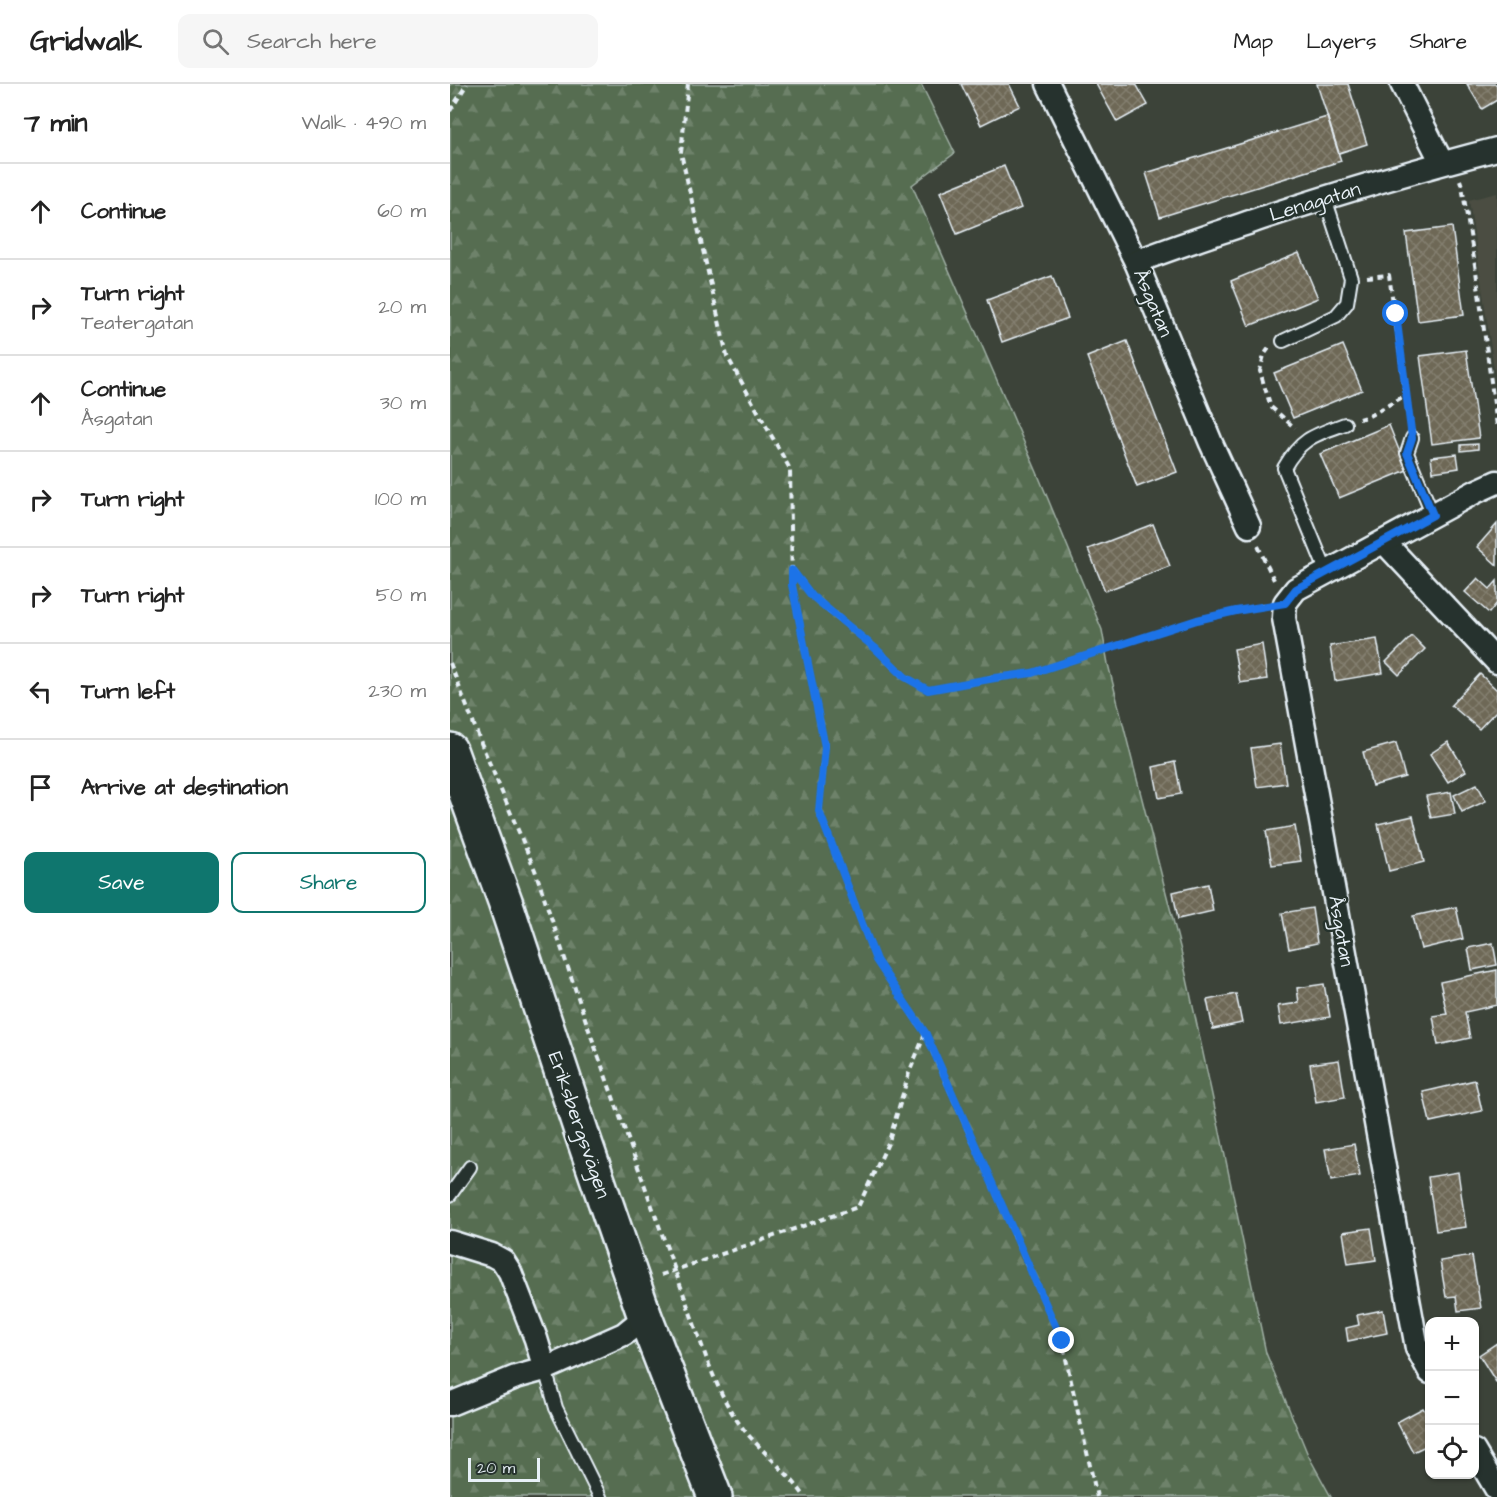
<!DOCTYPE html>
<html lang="en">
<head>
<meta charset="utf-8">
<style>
	:root { --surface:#fff; --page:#f6f6f6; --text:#222; --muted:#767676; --line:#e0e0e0; --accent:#0f766e }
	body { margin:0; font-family:"Architects Daughter",sans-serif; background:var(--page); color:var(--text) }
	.controls { position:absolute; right:18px; bottom:18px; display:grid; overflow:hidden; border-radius:12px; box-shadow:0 2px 4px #0004 }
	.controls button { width:54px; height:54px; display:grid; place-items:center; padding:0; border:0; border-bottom:2px solid var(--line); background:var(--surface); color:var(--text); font:30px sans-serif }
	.scale { position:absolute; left:18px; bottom:15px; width:72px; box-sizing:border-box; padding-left:6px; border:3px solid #e8f1f8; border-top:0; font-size:16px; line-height:21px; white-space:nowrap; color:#e8f1f8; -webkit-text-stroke:4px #26332d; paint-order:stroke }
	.stop { position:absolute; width:18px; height:18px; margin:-14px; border:4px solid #1a73e8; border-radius:50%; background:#fff }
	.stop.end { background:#1a73e8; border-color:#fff; box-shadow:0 2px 6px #0008 }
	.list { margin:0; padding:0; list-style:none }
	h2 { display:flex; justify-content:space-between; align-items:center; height:78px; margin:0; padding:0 24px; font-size:26px }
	h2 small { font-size:20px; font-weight:400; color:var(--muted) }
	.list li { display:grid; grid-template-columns:39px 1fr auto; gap:18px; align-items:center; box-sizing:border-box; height:96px; padding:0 24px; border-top:2px solid var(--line) }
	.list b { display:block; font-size:22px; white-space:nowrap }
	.list p { margin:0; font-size:20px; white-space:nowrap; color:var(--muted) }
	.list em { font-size:20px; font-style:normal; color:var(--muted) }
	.actions { display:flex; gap:12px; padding:18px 24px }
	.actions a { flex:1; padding:14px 0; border:2px solid var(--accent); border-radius:12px; text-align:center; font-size:21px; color:var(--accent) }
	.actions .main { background:var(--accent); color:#fff }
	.icon { flex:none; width:33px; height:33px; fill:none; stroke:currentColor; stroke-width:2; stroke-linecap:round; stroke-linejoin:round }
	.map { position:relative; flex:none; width:1047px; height:1413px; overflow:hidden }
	header { display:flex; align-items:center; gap:36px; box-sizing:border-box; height:84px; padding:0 30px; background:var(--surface); border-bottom:2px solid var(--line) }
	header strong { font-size:28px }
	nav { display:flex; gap:33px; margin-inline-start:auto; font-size:21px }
	.search { width:420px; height:54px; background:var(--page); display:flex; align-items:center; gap:15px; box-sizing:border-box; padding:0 21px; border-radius:12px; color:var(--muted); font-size:22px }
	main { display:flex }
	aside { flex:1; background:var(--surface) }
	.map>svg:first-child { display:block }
</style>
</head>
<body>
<header>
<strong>Gridwalk</strong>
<div class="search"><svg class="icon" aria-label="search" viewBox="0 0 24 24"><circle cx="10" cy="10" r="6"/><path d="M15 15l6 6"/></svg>Search here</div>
<nav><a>Map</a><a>Layers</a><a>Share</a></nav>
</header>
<main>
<aside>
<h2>7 min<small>Walk · 490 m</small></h2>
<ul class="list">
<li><svg class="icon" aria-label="ahead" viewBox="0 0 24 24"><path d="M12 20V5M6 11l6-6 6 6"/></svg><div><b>Continue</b></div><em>60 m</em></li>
<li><svg class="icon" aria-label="right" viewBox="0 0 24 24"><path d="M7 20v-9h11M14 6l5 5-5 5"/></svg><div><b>Turn right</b><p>Teatergatan</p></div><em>20 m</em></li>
<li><svg class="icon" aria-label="ahead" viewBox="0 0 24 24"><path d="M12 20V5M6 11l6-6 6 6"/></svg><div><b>Continue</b><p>Åsgatan</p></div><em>30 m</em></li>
<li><svg class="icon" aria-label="right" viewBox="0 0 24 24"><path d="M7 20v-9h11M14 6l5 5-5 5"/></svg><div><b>Turn right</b></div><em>100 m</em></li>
<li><svg class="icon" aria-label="right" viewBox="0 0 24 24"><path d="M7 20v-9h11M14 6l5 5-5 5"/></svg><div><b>Turn right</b></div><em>50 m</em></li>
<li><svg class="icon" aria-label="left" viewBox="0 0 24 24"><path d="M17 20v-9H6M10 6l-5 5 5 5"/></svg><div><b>Turn left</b></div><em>230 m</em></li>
<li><svg class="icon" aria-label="arrive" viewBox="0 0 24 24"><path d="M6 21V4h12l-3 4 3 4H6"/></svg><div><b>Arrive at destination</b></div></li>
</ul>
<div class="actions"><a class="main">Save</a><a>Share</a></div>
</aside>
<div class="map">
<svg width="1047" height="1413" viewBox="0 0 1047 1413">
	<defs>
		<pattern id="forest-firs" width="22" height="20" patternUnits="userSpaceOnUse" patternTransform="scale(1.5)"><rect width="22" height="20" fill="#566d51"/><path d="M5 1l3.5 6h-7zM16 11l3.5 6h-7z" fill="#6e826b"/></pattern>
		<pattern id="building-cross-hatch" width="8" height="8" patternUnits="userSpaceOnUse" patternTransform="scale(1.5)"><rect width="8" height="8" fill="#6e6856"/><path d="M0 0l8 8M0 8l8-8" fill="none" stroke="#837e6f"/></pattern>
	</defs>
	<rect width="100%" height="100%" fill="#3c4339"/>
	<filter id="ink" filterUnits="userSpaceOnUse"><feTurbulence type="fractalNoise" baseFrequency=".0167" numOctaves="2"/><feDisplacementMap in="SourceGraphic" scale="12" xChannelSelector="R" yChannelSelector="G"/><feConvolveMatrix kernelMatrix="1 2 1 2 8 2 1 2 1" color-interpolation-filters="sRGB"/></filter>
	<g filter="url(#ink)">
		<polygon fill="#4b4e42" points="1047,109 1047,304 1019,116"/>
		<polygon fill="url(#forest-firs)" stroke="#9fafa4" stroke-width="1.5" points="0,0 471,0 505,69 462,101 586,386 652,546 658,580 682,676 731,867 770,1048 816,1269 858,1371 881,1413 0,1413"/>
		<g fill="url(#building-cross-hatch)" stroke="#e8f1f8" stroke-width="1.5">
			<polygon points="511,0 559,0 570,22 531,41"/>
			<polygon points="646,0 686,0 698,21 667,38"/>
			<polygon points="867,0 898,0 917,60 889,69"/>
			<polygon points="1017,0 1047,0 1047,16 1032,25"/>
			<polygon points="877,33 891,77 710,133 696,89"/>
			<polygon points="554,82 571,124 507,150 490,108"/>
			<polygon points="1002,143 1014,231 968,237 956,149"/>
			<polygon points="849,169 868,214 799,242 781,197"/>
			<polygon points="602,192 618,234 552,258 537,216"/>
			<polygon points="677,257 727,388 687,403 637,273"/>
			<polygon points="893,261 912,306 843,334 824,289"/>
			<polygon points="1016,266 1029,354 982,360 970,272"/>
			<polygon points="939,341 957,386 889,414 870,370"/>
			<polygon points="1028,360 1028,365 1011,367 1011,361"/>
			<polygon points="1007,370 1009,384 983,388 981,373"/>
			<polygon points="703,440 720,482 655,507 638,465"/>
			<polygon points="1047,440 1047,481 1027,463"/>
			<polygon points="1028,494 1040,505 1047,497 1047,519 1039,529 1015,508"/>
			<polygon points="962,552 975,565 949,591 936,578"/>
			<polygon points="927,555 933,589 885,597 880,562"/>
			<polygon points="812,560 817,595 790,599 784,565"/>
			<polygon points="1030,590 1047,606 1047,626 1029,645 1001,621"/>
			<polygon points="998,658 1016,687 998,698 980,670"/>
			<polygon points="946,659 955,693 922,702 913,668"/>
			<polygon points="830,660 836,699 807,703 801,664"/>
			<polygon points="725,678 731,710 709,714 703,683"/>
			<polygon points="1027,700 1036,717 1012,728 1004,711"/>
			<polygon points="1001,708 1005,730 981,734 976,712"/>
			<polygon points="963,732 974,778 939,787 928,740"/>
			<polygon points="845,742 851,777 822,781 816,747"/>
			<polygon points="758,800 763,827 728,835 723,808"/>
			<polygon points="1006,823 1013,855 971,865 963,832"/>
			<polygon points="862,824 867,859 839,865 832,829"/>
			<polygon points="1043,859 1047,881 1022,886 1018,864"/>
			<polygon points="1047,886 1047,921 1015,928 1020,954 988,961 983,932 997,930 990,898"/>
			<polygon points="874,900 880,933 831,941 828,922 849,919 847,904"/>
			<polygon points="786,910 792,939 763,945 757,916"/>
			<polygon points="889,976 895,1013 866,1018 860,980"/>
			<polygon points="1025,996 1032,1027 980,1038 973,1008"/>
			<polygon points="904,1060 910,1092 881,1097 875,1065"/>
			<polygon points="1008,1088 1016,1143 986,1147 978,1093"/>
			<polygon points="921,1144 926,1176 898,1180 893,1148"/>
			<polygon points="1022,1172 1031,1224 1008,1227 1006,1212 996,1213 990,1177"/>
			<polygon points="933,1226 937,1249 898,1257 896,1244 909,1241 907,1231"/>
			<polygon points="1047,1259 1047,1298 1046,1298 1029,1271"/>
			<polygon points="973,1324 980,1336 980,1360 963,1368 947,1338"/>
		</g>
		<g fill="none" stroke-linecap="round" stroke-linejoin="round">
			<defs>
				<g id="lane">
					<polyline points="833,257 886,232 897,219 901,194 875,114"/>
					<polyline points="962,354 957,369 983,431"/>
					<path d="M877,489L834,384C851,354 864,351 895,340"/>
					<polyline points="0,1111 20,1083"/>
					<polyline points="95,1285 106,1324 150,1413"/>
				</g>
				<g id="street">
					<polyline points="598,0 686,178 761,359 799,442"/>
					<polyline points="952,0 992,79"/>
					<path d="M686,178C728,161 772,148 815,133C892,108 969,85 1047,65"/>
					<polyline points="934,458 1047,578"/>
					<polyline points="0,1158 42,1171 53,1177 60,1188 86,1255 95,1285"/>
					<polyline points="980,1288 967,1264 834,534 835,519 846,505 1025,408 1047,398"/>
					<polyline points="0,1320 66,1293 95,1285 174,1250 195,1233"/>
					<polyline points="1024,1367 1047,1406"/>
				</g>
				<polyline id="secondary" points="0,666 55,817 133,1053 195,1233 265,1413"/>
			</defs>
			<use href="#lane" stroke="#e8f1f8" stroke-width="16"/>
			<use href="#street" stroke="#e8f1f8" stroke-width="27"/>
			<use href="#secondary" stroke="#e8f1f8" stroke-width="38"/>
			<g stroke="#e8f1f8" stroke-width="4" stroke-dasharray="6 4.5" stroke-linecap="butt">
				<polyline points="238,0 231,69 277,272 340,385 342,501 375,663 369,727 426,876 475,950 612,1257 647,1413"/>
				<polyline points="0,27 17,0"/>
				<polyline points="1010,96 1012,102 1026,187 1047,342"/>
				<polyline points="917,193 939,191 960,337"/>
				<polyline points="819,264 814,271 810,287 814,301 821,323 845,344"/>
				<polyline points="909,335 919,332 956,311"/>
				<polyline points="808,462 824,496"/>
				<polyline points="343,486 362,512 425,564 455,593 478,606 545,594 582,589 747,536 786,527 814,522"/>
				<path d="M0,579L31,659L85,786L139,946L256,1273C266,1299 277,1325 295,1347C314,1370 338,1388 355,1413"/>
				<polyline points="211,1191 408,1123 439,1057 459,989 475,950"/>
			</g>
			<use href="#lane" stroke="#26332d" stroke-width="12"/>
			<use href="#street" stroke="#26332d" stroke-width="22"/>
			<use href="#secondary" stroke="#26332d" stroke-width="33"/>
		</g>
	</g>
	<g fill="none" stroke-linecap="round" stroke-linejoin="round" filter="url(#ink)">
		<polyline stroke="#1a73e8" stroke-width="8" points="612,1257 476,950 426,876 369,727 375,663 342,501 342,486 362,512 425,564 455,593 478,606 545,594 582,589 747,536 786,527 835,519 846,505 983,431 957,369 962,354 946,230"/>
	</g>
	<g text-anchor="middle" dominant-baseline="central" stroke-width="5" stroke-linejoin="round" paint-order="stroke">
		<g font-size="20" fill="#e8f1f8" stroke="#26332d">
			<text transform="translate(865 118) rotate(-17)">Lenagatan</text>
			<text transform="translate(703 219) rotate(67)">Åsgatan</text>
			<text transform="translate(891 847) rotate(80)">Åsgatan</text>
			<text transform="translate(129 1041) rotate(71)">Eriksbergsvägen</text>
		</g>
	</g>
</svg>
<div class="controls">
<button>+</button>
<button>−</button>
<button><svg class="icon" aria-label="locate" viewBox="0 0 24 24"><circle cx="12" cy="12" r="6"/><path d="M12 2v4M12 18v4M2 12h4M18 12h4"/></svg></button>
</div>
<div class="scale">20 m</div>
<div class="stop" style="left:946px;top:230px"></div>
<div class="stop end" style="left:612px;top:1257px"></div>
</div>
</main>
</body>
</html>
